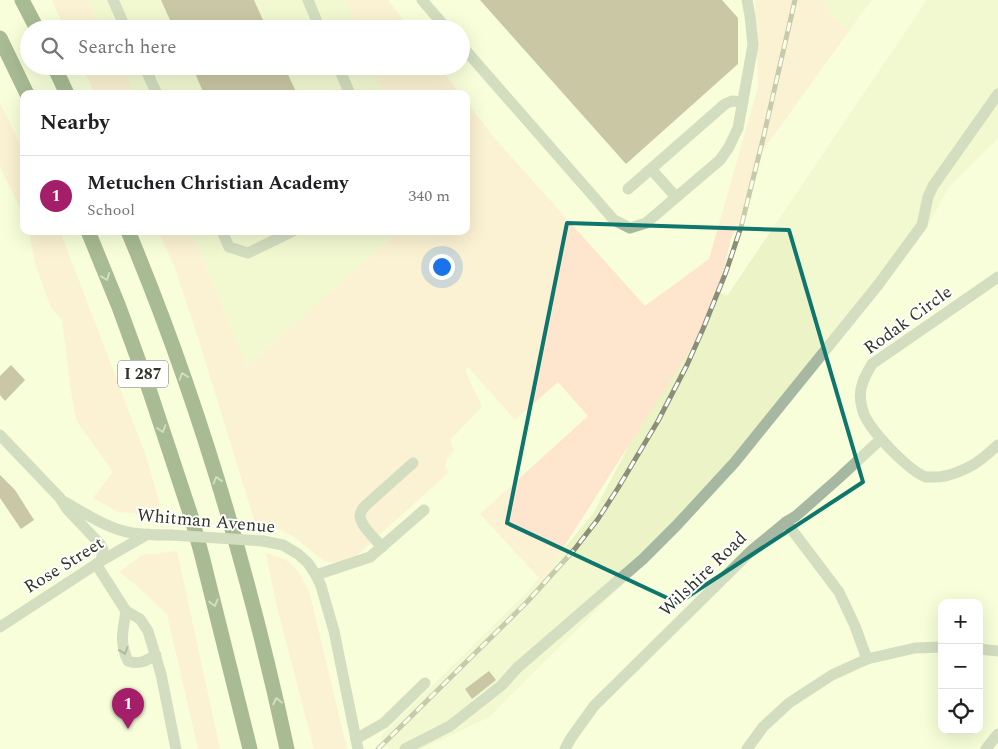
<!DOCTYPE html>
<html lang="en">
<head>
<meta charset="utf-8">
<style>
	:root { --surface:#fff; --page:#f6f6f6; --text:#202124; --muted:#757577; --line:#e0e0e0; --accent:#a41e69 }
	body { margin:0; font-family:Spectral,serif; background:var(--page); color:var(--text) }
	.controls { position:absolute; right:15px; bottom:15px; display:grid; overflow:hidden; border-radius:10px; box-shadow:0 5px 20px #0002 }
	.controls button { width:45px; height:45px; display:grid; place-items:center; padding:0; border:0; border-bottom:1px solid var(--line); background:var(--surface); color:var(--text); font:25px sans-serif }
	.you { position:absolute; left:441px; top:266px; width:18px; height:18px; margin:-12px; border:4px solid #fff; border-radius:50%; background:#1a73e8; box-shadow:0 0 0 8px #1a73e833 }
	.badge { display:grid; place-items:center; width:32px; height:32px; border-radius:50%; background:var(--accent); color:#fff; font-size:16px; font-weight:700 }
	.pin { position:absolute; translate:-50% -41px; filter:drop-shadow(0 1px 2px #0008) }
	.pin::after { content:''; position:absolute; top:26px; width:18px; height:15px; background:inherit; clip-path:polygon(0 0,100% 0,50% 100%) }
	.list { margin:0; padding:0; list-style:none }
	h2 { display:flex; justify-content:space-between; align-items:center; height:65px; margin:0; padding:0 20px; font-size:21px }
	h2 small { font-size:16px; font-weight:400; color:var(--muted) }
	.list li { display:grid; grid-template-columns:32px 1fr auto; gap:15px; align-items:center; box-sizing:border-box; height:80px; padding:0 20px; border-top:1px solid var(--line) }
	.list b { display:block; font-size:19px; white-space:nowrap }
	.list p { margin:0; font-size:16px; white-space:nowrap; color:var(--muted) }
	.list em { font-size:16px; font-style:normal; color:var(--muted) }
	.icon { flex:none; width:28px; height:28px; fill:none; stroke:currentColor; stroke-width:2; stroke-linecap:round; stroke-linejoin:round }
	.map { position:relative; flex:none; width:998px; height:749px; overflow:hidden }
	.search { position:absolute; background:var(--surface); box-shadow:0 5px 20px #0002; left:20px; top:20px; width:450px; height:55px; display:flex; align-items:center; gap:12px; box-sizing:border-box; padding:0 18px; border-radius:28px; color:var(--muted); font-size:19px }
	.panel { position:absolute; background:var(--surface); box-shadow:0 5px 20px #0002; left:20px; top:90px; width:450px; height:145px; border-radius:10px }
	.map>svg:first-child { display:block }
</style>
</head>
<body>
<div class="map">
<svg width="998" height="749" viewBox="0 0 998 749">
	<rect width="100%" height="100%" fill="#f7fed9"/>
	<g fill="#ebf3c7">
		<polygon points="87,0 346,0 357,29 102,29"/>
		<polygon points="826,0 872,0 848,30 824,8"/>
		<polygon points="927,0 998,0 998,138 948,188 926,229 656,551 489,717 422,749 389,749 380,737 528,591 593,514 712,288 727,296"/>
		<polygon points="123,66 372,66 383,94 134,94"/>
		<polygon points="191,231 400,231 247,366"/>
	</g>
	<g fill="#fee5cd">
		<polygon points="52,0 87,0 102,29 65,29"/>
		<polygon points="346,0 388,0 410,29 357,29"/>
		<polygon points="755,0 826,0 824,8 848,30 865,9 758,157 751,198 731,238 718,296 688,353 542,581 480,514 588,416 558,382 515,420 468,367 465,370 482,407 450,440 454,450 447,460 445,466 449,472 356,556 336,563 324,561 293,536 281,530 256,526 200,344 175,268 158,231 191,231 247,366 399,231 466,231 466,101 496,140 645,306 709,259 758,87"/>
		<polygon points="82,66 123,66 134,94 95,94"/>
		<polygon points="372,66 439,66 460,94 383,94"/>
		<polygon points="0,103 24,152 24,216 0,167"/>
		<polygon points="29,231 60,231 146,456 163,515 118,512 93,498 113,472 76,420 70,385 62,320 51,308 35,263"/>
		<polygon points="177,551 220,749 198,749 167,614 136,585 119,572 142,555"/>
		<polygon points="266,553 286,560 298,571 309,591 347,749 314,749 276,603"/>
	</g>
	<g fill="#918665">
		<polygon points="161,0 254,0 267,29 174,29"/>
		<polygon points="480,0 722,0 738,18 738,64 626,164"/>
		<polygon points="192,66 284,66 297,94 204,94"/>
		<polygon points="11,365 25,380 5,401 0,395 0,376"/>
		<polygon points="0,475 15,490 34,520 21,529 0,498"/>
		<polygon points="489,671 496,680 472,699 465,689"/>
	</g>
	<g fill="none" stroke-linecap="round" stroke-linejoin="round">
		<g stroke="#a6b8a2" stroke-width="11">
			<polyline points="113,0 126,29"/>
			<polyline points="308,0 320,29"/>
			<polyline points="422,0 447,29"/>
			<polyline points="461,45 614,220 630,228 646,223 720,160 729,147 738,128 753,45 750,16 747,0"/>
			<polyline points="144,66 157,94"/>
			<polyline points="338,66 350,94"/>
			<polyline points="651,169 676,197"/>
			<polyline points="628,189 725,104 732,101 743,102"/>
			<polyline points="222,231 229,247 248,253 293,231"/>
			<path d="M998,277L872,364C865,376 858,388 861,403C862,408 863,414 866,418C874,434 909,471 926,477C929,477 931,477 934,477C947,478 970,468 980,460C987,455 992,450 998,445"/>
			<polyline points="0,435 60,498 67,509 100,544 103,550 101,561"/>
			<path d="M65,502C86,514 108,529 132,533C145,535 158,535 171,535"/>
			<polyline points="786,522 839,592 855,626 867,659"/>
			<polyline points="263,541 283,545 298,554 308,563 316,575 321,586 334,631 358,749"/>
			<path d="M382,547C376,540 360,525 360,516C360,512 363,508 366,505L413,463"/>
			<polyline points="96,564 126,611 140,619 148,631 161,674 176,749"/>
			<polyline points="316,575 370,557 424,510"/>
			<path d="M126,611C123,631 119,642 128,661C139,665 146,661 156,655"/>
			<polyline points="0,627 101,561 148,534"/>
			<polyline points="979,649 998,651"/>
			<polyline points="356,739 384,723 425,683"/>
			<polyline points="405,749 450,726 502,685 517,668 643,559 677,525 735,462 878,285 922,225 928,197 933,186 998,94"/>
			<polyline points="565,749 571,738 594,706 752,550 786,522 796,516 839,478 881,439"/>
			<polyline points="747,749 763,727 789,703 832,675 867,659 915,648 942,647"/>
			<polyline points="986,749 998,734"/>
		</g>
		<g stroke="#476c40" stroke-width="15">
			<polyline points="22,0 37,29"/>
			<polyline points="0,38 27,94"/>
			<polyline points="54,66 67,94"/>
			<polyline points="88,231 119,307 150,392 192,519 202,556 250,749"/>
			<path d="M128,231C198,398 249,572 287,749"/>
		</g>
		<defs>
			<polyline id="rail" points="378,749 527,602 574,550 598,519 618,488 658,421 687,365 703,329 726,272 741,227 763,139 795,0"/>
		</defs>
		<use href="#rail" stroke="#8a8f77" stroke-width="5"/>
		<use href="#rail" stroke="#fff" stroke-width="3" stroke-dasharray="9" stroke-linecap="butt"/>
		<polyline stroke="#a6b8a2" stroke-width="11" points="171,535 263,541"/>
	</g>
	<defs><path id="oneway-chevron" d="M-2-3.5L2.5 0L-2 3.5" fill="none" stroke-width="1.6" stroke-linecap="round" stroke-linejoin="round" transform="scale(1.25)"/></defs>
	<g stroke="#a3b6a0">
		<use href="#oneway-chevron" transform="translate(106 277) rotate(68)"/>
		<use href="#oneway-chevron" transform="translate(183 376) rotate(-109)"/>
		<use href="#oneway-chevron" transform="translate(162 429) rotate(72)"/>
		<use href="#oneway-chevron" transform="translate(217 480) rotate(-107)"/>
		<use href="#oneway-chevron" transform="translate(214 603) rotate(76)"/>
		<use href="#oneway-chevron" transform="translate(277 701) rotate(-102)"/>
	</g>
	<use stroke="#606958" href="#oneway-chevron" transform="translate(124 651) rotate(71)"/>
	<path d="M0 0H998V749H0ZM567,223L789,230L863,482L678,603L507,523Z" fill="#f7fed9" fill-opacity=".55" fill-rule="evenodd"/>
	<path fill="none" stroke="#0f766e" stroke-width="4" stroke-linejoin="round" d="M567,223L789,230L863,482L678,603L507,523Z"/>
	<g text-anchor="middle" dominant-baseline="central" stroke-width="4" stroke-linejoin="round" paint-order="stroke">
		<rect fill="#fff" stroke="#707268" stroke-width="1" x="118" y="360.5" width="50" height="27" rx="4"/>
		<g font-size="16" font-weight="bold" fill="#323527">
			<text x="143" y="374">I 287</text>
		</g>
		<g font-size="18" fill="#323527" stroke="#fff">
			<text transform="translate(908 320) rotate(-36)">Rodak Circle</text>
			<text transform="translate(206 521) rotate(5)">Whitman Avenue</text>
			<text transform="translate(64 565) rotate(-32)">Rose Street</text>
			<text transform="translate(703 574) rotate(-44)">Wilshire Road</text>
		</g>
	</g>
</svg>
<div class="controls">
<button>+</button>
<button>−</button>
<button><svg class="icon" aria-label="locate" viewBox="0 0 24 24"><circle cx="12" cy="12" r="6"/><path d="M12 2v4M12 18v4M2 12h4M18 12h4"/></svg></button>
</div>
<div class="you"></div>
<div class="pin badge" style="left:128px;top:729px">1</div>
<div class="search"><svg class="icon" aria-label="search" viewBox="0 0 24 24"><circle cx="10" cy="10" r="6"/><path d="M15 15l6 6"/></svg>Search here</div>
<section class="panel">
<h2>Nearby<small></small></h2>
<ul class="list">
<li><span class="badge">1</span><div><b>Metuchen Christian Academy</b><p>School</p></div><em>340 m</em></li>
</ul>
</section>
</div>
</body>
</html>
